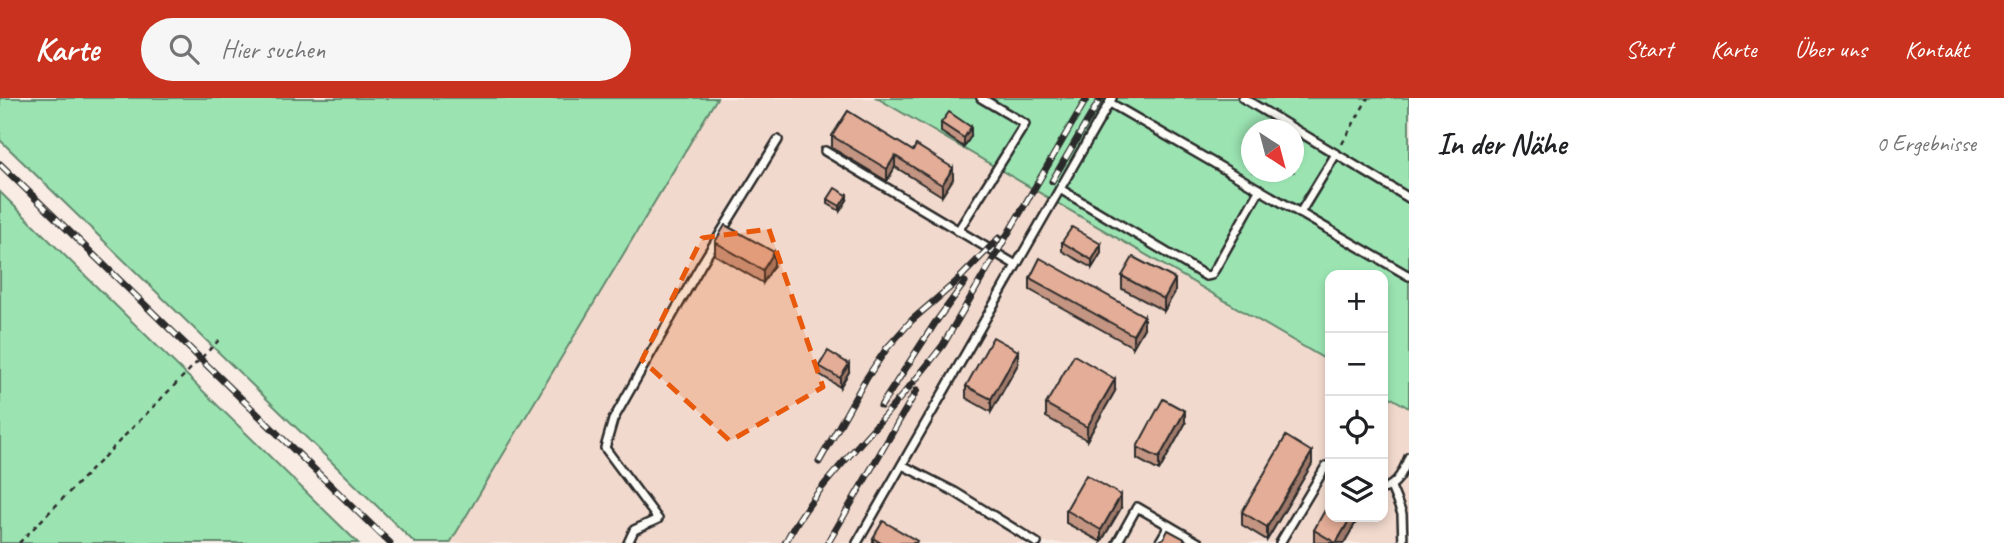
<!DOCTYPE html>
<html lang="de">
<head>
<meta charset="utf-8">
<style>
	:root { --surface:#fff; --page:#f6f6f6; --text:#202124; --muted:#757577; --line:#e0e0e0; --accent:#c8321e }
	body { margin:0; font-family:Caveat,sans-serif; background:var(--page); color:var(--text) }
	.controls { position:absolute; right:21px; bottom:21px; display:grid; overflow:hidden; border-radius:14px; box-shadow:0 4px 10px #0003 }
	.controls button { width:63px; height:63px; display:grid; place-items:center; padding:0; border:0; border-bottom:2px solid var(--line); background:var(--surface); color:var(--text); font:35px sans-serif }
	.compass { position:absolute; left:1241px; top:21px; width:63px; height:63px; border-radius:50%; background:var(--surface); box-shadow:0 4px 10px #0003; rotate:144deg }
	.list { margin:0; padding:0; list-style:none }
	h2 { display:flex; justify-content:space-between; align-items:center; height:91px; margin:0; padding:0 28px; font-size:30px }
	h2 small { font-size:23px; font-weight:400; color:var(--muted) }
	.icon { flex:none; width:38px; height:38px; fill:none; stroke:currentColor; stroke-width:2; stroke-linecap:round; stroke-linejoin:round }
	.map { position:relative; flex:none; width:1409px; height:445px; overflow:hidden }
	header { display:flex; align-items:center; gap:42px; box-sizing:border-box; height:98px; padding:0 35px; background:var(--accent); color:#fff }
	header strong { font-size:33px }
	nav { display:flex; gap:38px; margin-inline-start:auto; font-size:24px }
	.search { width:490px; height:63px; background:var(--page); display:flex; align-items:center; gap:18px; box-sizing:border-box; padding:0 24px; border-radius:38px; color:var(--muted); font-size:26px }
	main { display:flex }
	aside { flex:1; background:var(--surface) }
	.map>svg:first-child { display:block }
</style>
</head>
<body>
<header>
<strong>Karte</strong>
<div class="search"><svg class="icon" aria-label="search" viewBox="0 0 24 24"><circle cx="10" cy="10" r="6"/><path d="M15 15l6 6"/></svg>Hier suchen</div>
<nav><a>Start</a><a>Karte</a><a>Über uns</a><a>Kontakt</a></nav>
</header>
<main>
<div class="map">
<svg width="1409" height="445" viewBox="0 0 1409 445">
	<rect width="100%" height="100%" fill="#f8ece4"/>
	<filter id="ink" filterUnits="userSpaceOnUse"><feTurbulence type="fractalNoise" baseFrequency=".0143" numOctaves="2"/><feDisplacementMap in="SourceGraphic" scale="14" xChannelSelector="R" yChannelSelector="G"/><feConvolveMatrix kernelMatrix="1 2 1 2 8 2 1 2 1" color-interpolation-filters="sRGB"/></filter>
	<g filter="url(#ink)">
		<path fill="#f2d9cd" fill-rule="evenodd" d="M717,0H1409V445H450ZM1252,32H1294V74H1252ZM1330,177H1383V419H1330Z"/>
		<g fill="#9be4b2" stroke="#63886e" stroke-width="2" fill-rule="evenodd">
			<polygon points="0,0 717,0 450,445 415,445 0,42"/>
			<path d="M877,0H1409V310L1383,295V177H1330V264ZM1252,32H1294V74H1252Z"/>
			<polygon points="0,94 358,445 0,445"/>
		</g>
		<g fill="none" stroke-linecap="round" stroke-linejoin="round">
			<defs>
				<g id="lane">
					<polyline points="1243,0 1409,100"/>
					<polyline points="1110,5 1409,178"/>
					<polyline points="825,53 1016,167"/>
					<polyline points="1060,91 1206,178 1211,177 1215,171 1260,91"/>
					<polyline points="1300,115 1336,56"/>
					<polyline points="958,133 1025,26 981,0"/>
					<polyline points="902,367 955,394 1037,445"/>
					<polyline points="1391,389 1402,416 1403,445"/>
					<path d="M1383,391C1398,387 1403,373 1409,359"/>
					<polyline points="628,445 634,432 658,421 605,350 613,322 701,167 778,42"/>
					<polyline points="857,445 1112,0"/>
					<polyline points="1117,445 1137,409 1199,445"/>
					<polyline points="1159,445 1169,428"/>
					<polyline points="1280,445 1326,368 1330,370"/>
				</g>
			</defs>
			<use href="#lane" stroke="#2b2b2b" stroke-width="12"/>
			<g stroke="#2b2b2b" stroke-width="2.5" stroke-dasharray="5 5" stroke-linecap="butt">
				<polyline points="1342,46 1368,0"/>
				<polyline points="19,445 220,241"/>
			</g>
			<use href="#lane" stroke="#fdfcf7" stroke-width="7"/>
			<defs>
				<g id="rail">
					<polyline points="0,66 390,445"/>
					<polyline points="1052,83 1101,0"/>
					<polyline points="881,308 935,225 965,184"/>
					<polyline points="819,364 864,284 887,250 912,222 955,185 999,140"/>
					<path d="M785,445C805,406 834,375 863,342C891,311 918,280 943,247L1087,0"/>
					<polyline points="828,445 917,292"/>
				</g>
			</defs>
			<use href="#rail" stroke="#2b2b2b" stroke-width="7"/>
			<use href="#rail" stroke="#fdfcf7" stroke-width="4.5" stroke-dasharray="13" stroke-linecap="butt"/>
		</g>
		<g fill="#c39582" stroke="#2b2b2b" stroke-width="2">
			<polygon points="848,13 953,81 942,98 895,69 887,83 832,50 832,38"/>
			<polygon points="941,25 971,38 964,49 941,34"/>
			<polygon points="828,101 847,102 840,113 828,106"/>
			<polygon points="715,144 774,167 763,185 715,157"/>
			<polygon points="1062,144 1101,155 1092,170 1062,153"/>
			<polygon points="1122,178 1175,194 1164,213 1122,191"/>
			<polygon points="1030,180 1144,230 1133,249 1030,192"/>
			<polygon points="1018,266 991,314 966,300 966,288"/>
			<polygon points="819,268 849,274 840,289 819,276"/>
			<polygon points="1115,293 1087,342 1046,319 1046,306"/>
			<polygon points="1185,326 1159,373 1137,361 1137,349"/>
			<polygon points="1312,366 1267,442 1242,427 1242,414"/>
			<polygon points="1121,410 1101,444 1066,425 1066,412"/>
			<polygon points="1330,419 1359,419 1344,445 1314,445 1314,432"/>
			<polygon points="873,440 917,445 873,445"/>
		</g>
		<g fill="#9f796a" stroke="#2b2b2b" stroke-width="2">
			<polygon points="971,29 971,38 964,49 964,40"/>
			<polygon points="895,58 895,69 887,83 887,71"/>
			<polygon points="953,70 953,81 942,98 942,87"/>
			<polygon points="847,97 847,102 840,113 840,108"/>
			<polygon points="1101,146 1101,155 1092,170 1092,162"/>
			<polygon points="774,154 774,167 763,185 763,172"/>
			<polygon points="1175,181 1175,194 1164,213 1164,201"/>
			<polygon points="1144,218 1144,230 1133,249 1133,237"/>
			<polygon points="1018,253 1018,266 991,314 991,301"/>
			<polygon points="849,266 849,274 840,289 840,280"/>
			<polygon points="1115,281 1115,293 1087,342 1087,329"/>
			<polygon points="1185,313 1185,326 1159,373 1159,360"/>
			<polygon points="1312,354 1312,366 1267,442 1267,429"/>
			<polygon points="1121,397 1121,410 1101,444 1101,432"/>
			<polygon points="1351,419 1359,419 1344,445 1336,445"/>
		</g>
		<g fill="#e3ad97" stroke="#2b2b2b" stroke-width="2">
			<polygon points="848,13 913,53 916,47 953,70 942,87 895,58 887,71 832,38"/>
			<polygon points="949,14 971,29 964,40 941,25"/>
			<polygon points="835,90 847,97 840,108 828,101"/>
			<polygon points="725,127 774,154 763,172 715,144"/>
			<polygon points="1072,129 1101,146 1092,162 1062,144"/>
			<polygon points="1133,159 1175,181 1164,201 1122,178"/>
			<polygon points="1040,160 1144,218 1133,237 1030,180"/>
			<polygon points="993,239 1018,253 991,301 966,288"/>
			<polygon points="828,253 849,266 840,280 819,268"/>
			<polygon points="1074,257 1115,281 1087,329 1046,306"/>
			<polygon points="1163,301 1185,313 1159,360 1137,349"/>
			<polygon points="1286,338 1312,354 1267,429 1242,414"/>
			<polygon points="1086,377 1121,397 1101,432 1066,412"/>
			<polygon points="1330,403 1330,419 1351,419 1336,445 1314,432"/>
			<polygon points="883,423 917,443 916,445 881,445 873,440"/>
			<polygon points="1168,432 1185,441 1182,445 1158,445 1160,442 1164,440"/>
		</g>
	</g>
	<path fill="#e8590c" fill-opacity="0.2" stroke="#e8590c" stroke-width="5" stroke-dasharray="14 9" stroke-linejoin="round" d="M769,131L823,289L730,343L642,262L702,140Z"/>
</svg>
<div class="controls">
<button>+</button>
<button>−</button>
<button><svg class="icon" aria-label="locate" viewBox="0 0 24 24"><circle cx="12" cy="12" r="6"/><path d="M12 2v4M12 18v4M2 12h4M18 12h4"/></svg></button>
<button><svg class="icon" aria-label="layers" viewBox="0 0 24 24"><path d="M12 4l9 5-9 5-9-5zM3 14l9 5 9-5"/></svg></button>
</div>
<svg class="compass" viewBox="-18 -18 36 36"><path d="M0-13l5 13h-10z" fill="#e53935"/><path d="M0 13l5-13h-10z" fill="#757577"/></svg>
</div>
<aside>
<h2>In der Nähe<small>0 Ergebnisse</small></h2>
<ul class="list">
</ul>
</aside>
</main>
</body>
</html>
